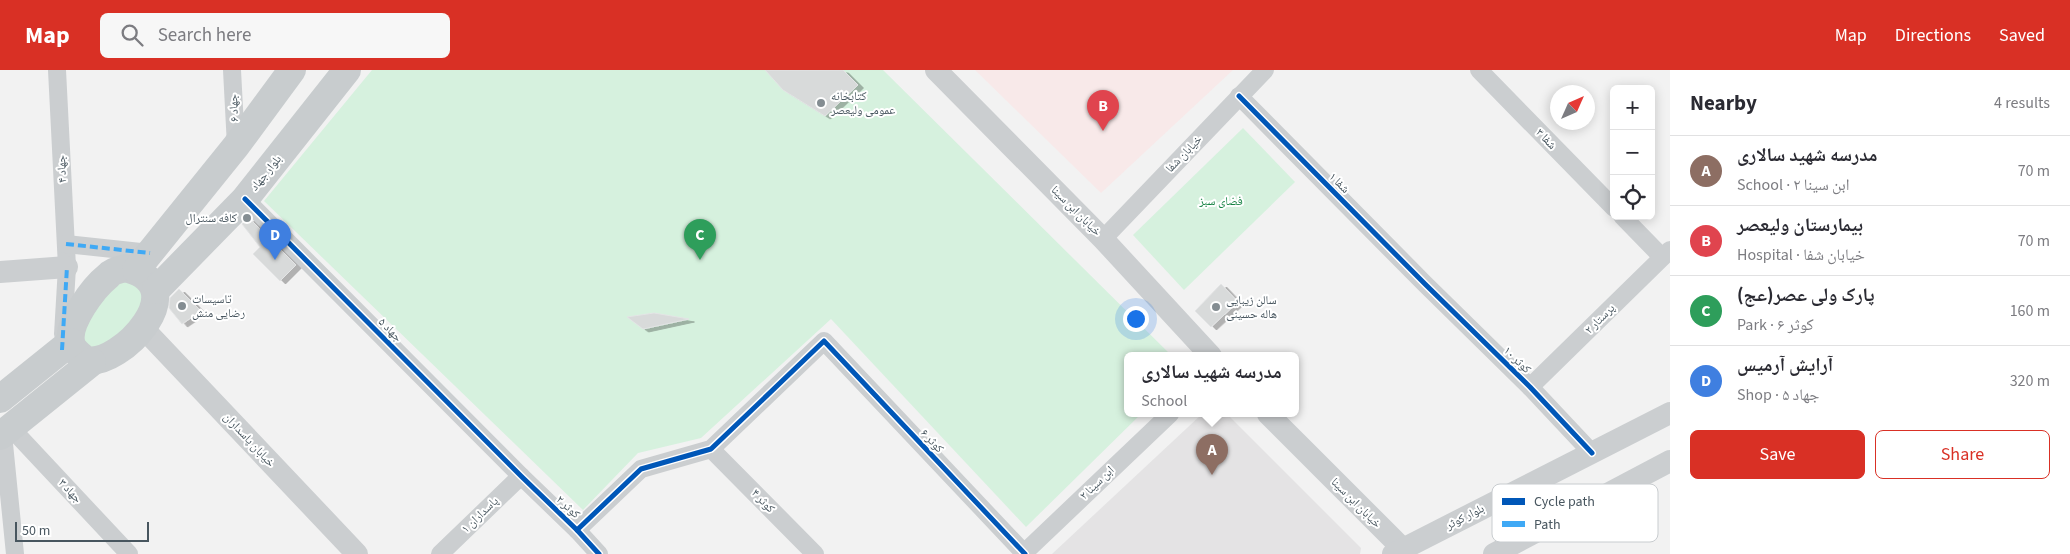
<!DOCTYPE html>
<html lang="en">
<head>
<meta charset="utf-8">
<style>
	:root { --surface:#fff; --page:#f7f7f7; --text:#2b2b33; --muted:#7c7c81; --line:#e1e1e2; --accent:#d93025 }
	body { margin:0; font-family:"Source Sans 3","Noto Naskh Arabic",sans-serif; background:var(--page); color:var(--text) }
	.controls { position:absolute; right:15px; top:15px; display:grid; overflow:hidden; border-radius:8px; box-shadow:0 2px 12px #0003 }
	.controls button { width:45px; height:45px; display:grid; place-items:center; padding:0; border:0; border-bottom:1px solid var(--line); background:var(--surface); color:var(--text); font:25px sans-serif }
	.compass { position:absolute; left:1550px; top:15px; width:45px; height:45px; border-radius:50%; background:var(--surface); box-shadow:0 2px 12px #0003; rotate:45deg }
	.scale { position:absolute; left:15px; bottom:12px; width:134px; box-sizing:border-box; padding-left:5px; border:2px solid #48565f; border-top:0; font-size:14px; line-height:18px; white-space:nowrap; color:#48565f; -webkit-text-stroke:4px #fff; paint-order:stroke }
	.you { position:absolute; left:1135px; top:248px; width:18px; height:18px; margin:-12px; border:4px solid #fff; border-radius:50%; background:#1a73e8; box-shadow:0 0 0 8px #1a73e833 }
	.badge { display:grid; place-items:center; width:32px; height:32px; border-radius:50%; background:var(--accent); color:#fff; font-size:16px; font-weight:700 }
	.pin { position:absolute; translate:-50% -41px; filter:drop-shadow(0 1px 2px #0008) }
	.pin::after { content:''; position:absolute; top:26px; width:18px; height:15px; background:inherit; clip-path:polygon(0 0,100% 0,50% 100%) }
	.popup { position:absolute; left:1124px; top:282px; width:175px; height:65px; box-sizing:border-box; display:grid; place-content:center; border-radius:8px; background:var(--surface); filter:drop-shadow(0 1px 4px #0005); font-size:16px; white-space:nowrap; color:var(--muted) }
	.popup b { font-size:19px; color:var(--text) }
	.popup::after { content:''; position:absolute; left:50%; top:100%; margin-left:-10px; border:10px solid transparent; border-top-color:var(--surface) }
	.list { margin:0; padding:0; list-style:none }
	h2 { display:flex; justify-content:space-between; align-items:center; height:65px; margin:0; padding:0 20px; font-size:21px }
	h2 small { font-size:16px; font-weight:400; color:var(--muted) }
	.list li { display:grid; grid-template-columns:32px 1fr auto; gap:15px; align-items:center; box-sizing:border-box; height:70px; padding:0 20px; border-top:1px solid var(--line) }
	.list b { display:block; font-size:19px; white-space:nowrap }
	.list p { margin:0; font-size:16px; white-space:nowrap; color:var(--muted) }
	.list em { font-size:16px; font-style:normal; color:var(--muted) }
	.actions { display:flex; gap:10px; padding:15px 20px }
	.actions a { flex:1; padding:11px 0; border:1px solid var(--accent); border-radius:8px; text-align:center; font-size:18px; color:var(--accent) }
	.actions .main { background:var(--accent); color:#fff }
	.icon { flex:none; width:28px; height:28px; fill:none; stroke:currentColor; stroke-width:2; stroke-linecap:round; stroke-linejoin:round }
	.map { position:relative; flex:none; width:1670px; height:484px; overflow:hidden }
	header { display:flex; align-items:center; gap:30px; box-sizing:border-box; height:70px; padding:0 25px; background:var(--accent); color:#fff }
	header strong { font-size:24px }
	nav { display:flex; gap:28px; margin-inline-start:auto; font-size:18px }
	.search { width:350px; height:45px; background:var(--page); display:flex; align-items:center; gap:12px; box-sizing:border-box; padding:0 18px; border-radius:8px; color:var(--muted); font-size:19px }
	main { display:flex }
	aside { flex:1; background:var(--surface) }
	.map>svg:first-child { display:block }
</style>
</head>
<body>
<header>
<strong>Map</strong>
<div class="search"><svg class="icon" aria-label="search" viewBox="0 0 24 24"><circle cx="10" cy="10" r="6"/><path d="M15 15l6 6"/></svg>Search here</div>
<nav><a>Map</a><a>Directions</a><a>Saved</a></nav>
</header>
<main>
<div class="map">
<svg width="1670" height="484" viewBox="0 0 1670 484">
	<defs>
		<filter id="shadow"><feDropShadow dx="5.5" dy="3" stdDeviation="0" flood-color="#0004"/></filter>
	</defs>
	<rect width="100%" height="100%" fill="#f2f2f2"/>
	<polygon fill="#e4e3e4" points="1202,344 1227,344 1361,478 1360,484 1052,484"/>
	<polygon fill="#f8e9e9" points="975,0 1233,0 1101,123"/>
	<g fill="#d6f1de">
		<polygon points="372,0 883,0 1172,286 1128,286 1128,344 1141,344 1026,457 831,249 701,368 638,383 583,440 264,131"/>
		<polygon points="1243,58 1295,112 1184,220 1133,165"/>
		<polygon points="110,206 150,212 124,274 76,279"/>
	</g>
	<g fill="#d8dada" stroke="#e3e4e5" filter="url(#shadow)">
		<polygon points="765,0 843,0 858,15 825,46 783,20"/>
		<polygon points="249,148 296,195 280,211 253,184 260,177 242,154"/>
		<polygon points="1221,214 1238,232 1211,257 1195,241"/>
		<polygon points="179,219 201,241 182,254 169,238 170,228"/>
		<polygon points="654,243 689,249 643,259 627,247"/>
	</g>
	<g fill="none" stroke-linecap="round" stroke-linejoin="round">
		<g stroke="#cbced0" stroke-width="18">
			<polyline points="57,0 67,197 63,264"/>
			<polyline points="232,0 236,76"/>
			<polyline points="1479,0 1614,138"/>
			<polyline points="1239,26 1425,214 1530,317 1592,383"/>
			<polyline points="245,129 521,406 577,460 599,484"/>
			<polyline points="1622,146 1662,187"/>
			<polyline points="1103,169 1265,0"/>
			<polyline points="66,174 150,183"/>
			<polyline points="1530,317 1670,180"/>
			<polyline points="11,358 129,484"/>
			<polyline points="3,364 15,484"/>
			<polyline points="711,379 815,484"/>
			<polyline points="577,460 641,399 711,379 824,271 1025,484"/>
			<polyline points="1024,483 1170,344"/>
			<polyline points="440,484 521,406"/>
		</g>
		<g stroke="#cbced0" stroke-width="22">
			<polyline points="936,0 1103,169 1211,286"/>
			<polyline points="0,202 67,197"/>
			<polyline points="142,257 357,484"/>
			<polyline points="1268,344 1403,479"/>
			<polyline points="1393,484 1670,343"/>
			<polyline points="1494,484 1670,391"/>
		</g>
		<g stroke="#c8ccce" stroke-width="28">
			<path d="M125,198C198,215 120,298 86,290C80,285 73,281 71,273C67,253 93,218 108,206C112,201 119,200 125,198Z"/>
			<polyline points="136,200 236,76 292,0"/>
			<polyline points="156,220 245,129 347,0"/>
			<polyline points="0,329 71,272"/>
			<polyline points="0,366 92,292"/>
		</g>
		<g stroke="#3fa9f5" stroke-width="4" stroke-dasharray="8 4" stroke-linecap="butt">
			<polyline points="66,174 150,183"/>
			<polyline points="62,280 67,197"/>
		</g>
		<defs>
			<g id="cycleway">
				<polyline points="1239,26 1425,214 1530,317 1592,383"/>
				<polyline points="245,129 521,406 577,460 599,484"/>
				<polyline points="577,460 641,399 711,379 824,271 1025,484"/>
			</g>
		</defs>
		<use href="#cycleway" stroke="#fff" stroke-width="8"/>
		<use href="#cycleway" stroke="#0057b8" stroke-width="5"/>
	</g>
	<g fill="#848d92" stroke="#fff" stroke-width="2">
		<circle cx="821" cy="33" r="5"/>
		<circle cx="247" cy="148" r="5"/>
		<circle cx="182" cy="236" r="5"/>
		<circle cx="1216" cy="237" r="5"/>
	</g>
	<g text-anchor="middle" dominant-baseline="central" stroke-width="4" stroke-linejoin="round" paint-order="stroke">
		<g font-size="12" fill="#48565f" stroke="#fff" text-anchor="start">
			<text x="831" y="26">کتابخانه<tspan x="831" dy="14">عمومی ولیعصر</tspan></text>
			<text x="237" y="148" text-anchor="end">کافه سنترال</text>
			<text x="192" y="229">تاسیسات<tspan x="192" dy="14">رضایی منش</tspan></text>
			<text x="1226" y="230">سالن زیبایی<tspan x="1226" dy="14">هاله حسینی</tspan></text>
		</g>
		<g font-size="12" fill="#48565f" stroke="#fff">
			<text transform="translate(234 38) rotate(-93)">جهاد ۶</text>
			<text transform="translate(1546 69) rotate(46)">شفا ۳</text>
			<text transform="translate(1184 84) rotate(-46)">خیابان شفا</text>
			<text transform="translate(62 99) rotate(-93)">جهاد ۴</text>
			<text transform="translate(266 103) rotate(-51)">بلوار جهاد</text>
			<text transform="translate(1339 113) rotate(45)">شفا ۱</text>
			<text transform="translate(1076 141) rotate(45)">خیابان ابن سینا</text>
			<text transform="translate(1600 249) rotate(-45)">پرستار ۲</text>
			<text transform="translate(390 260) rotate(45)">جهاد ۵</text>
			<text transform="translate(1517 290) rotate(44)">کوثر ۱۰</text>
			<text transform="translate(249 370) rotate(47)">خیابان پاسداران</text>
			<text transform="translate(932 371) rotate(47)">کوثر ۶</text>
			<text transform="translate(1097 413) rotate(-44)">ابن سینا ۲</text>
			<text transform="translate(70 421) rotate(47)">جهاد ۳</text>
			<text transform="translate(763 431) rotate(46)">کوثر ۴</text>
			<text transform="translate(1356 433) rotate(45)">خیابان ابن سینا</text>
			<text transform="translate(568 437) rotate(43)">کوثر ۲</text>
			<text transform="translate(480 445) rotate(-44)">پاسداران ۱</text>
			<text transform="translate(1465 447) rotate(-27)">بلوار کوثر</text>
		</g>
		<g font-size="12" fill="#168343" stroke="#fff">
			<text x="1221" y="131">فضای سبز</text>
		</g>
	</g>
	<rect x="1492" y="414" width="166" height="58" rx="8" fill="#fff" stroke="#c8cccf" stroke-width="1"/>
	<rect x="1502" y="428" width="23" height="7" fill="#0057b8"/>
	<rect x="1502" y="451" width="23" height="6" fill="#3fa9f5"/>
	<g font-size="14" fill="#48565f">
		<text x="1534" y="436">Cycle path</text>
		<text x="1534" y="459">Path</text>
	</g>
</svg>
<div class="controls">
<button>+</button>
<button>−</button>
<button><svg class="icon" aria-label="locate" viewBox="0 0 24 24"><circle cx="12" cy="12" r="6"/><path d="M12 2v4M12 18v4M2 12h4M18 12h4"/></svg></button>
</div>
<svg class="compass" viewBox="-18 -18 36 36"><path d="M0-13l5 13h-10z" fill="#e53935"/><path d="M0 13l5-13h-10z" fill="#7c7c81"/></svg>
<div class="scale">50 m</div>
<div class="you"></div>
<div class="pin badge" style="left:1212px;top:405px;background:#8d6e63">A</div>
<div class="popup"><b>مدرسه شهید سالاری</b>School</div>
<div class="pin badge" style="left:1103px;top:61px;background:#e0444e">B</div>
<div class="pin badge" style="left:700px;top:190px;background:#2e9e5b">C</div>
<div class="pin badge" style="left:275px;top:190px;background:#3f7fe0">D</div>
</div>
<aside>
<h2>Nearby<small>4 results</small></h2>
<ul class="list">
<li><span class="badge" style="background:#8d6e63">A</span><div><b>مدرسه شهید سالاری</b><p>School · ابن سینا ۲</p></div><em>70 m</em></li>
<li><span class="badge" style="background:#e0444e">B</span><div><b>بیمارستان ولیعصر</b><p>Hospital · خیابان شفا</p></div><em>70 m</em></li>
<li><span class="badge" style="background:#2e9e5b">C</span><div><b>پارک ولی عصر(عج)</b><p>Park · کوثر ۶</p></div><em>160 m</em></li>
<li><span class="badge" style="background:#3f7fe0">D</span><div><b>آرایش آرمیس</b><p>Shop · جهاد ۵</p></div><em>320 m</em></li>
</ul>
<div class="actions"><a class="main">Save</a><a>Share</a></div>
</aside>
</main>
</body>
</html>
